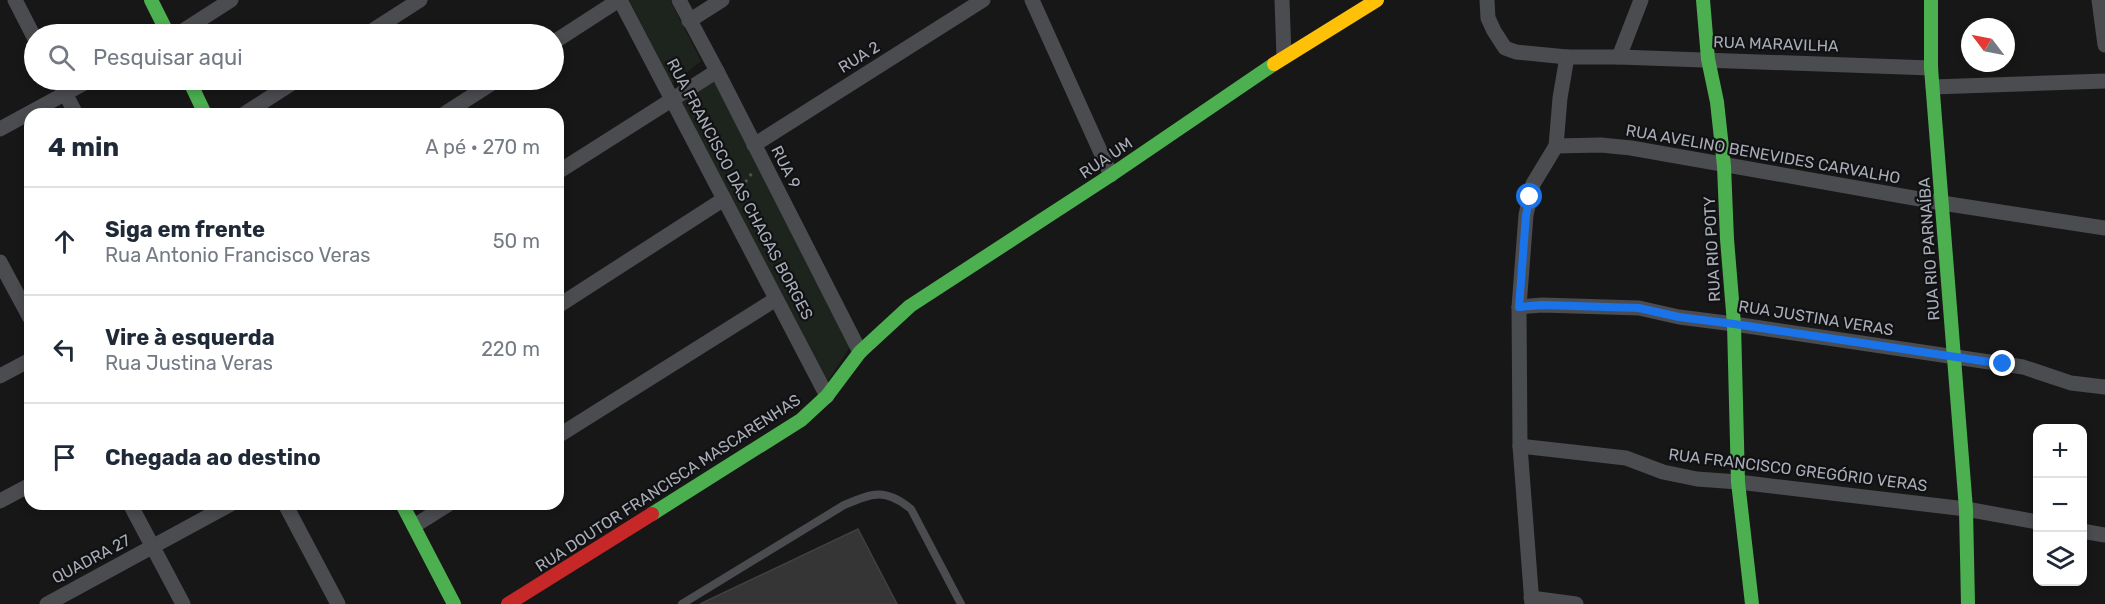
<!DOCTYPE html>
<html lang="pt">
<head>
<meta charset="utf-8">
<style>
	:root { --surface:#fff; --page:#f6f6f7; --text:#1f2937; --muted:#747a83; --line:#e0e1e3 }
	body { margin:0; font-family:Rubik,sans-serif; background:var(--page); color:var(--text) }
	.controls { position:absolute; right:18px; bottom:18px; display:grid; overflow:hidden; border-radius:12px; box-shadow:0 3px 9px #0003 }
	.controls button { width:54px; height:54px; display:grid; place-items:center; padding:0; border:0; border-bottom:2px solid var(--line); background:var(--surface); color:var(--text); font:30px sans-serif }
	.compass { position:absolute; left:1961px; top:18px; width:54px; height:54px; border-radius:50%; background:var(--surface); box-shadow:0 3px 9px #0003; rotate:302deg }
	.stop { position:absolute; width:18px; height:18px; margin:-14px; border:4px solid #1a73e8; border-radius:50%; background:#fff }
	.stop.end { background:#1a73e8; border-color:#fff; box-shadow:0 2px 6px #0008 }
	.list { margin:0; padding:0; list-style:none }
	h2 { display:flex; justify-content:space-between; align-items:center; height:78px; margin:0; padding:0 24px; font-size:26px }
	h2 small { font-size:20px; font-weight:400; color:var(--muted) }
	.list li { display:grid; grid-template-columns:39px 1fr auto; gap:18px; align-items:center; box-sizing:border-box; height:108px; padding:0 24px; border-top:2px solid var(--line) }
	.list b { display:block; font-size:22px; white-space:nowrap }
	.list p { margin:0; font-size:20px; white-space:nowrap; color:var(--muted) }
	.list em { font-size:20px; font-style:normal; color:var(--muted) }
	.icon { flex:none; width:33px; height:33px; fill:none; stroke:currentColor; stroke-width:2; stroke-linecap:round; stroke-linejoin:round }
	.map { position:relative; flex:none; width:2105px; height:604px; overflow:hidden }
	.search { position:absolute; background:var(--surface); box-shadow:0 3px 9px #0003; left:24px; top:24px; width:540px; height:66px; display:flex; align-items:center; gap:15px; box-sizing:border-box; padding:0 21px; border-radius:33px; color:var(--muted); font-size:22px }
	.panel { position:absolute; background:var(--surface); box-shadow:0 3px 9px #0003; left:24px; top:108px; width:540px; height:402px; border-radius:18px }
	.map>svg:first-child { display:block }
</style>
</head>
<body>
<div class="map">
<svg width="2105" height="604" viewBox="0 0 2105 604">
	<rect width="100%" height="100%" fill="#171717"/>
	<g fill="#1d241e">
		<polygon points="629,0 670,0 701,61 672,84"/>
		<polygon points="717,78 852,344 828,381 681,102"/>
	</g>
	<polygon fill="#353536" stroke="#3f4043" stroke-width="1.5" points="858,529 897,604 700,604"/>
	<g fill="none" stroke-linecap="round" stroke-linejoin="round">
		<polyline stroke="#4d4e52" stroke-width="3" stroke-dasharray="3 4.5" stroke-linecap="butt" points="735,192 739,191 752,173"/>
		<path stroke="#4b4c50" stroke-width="8" d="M682,604L844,505C873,493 885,488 911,509L961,604"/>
		<g stroke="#4b4c50" stroke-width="15">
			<polyline points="15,0 34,37"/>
			<polyline points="620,0 827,396"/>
			<polyline points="679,0 717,71 860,352"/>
			<polyline points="1032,0 1111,175"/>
			<polyline points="1282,0 1284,57"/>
			<polyline points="1487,0 1488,18 1494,31 1505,48 1516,52 1567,57 1619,57 1931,68"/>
			<polyline points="2099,0 2105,45"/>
			<polyline points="689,21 722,0"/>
			<polyline points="178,34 231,0"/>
			<polyline points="367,34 420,0"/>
			<polyline points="554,42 619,0"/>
			<polyline points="1619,57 1641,0"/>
			<polyline points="58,80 76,114"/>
			<polyline points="1933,87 2105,81"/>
			<polyline points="244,114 297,80"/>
			<polyline points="444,114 497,80"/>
			<polyline points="0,129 90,80"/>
			<polyline points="754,145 983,0"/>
			<polyline points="1556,146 1601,145 1631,148 1942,203 2105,228"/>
			<polyline points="558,172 717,71"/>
			<polyline points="0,262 30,318"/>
			<polyline points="558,306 724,199"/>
			<polyline points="1519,307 1542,305 1639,308 1679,317 1734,324 2023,367 2071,383 2105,387"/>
			<polyline points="0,376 30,360"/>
			<polyline points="558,436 776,299"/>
			<polyline points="1520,446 1626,458 1663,472 1697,479 1738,482 1966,509 2038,522"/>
			<polyline points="0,501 30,485"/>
			<polyline points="130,504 183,604"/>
			<polyline points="285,504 338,604"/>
			<polyline points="414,526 449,504"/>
			<polyline points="2082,531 2105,535"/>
			<polyline points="1531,598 1576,604"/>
			<polyline points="47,604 231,504"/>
			<polyline points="1532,604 1520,446 1519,307 1526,215 1533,184 1556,146 1560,98 1567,57"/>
		</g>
		<g stroke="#4caf50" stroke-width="14">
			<polyline points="151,0 168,34"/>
			<polyline points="1703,0 1708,59 1717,102 1724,166 1727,239 1734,324 1738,482 1752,604"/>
			<polyline points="1931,0 1931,68 1966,509 1968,604"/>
			<polyline points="189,80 205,114"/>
			<polyline points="402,504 454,604"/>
			<polyline points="652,514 801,420 827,396 860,352 910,306 1111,175 1274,64"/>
		</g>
		<polyline stroke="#ffc107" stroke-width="14" points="1274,64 1377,0"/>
		<polyline stroke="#c62828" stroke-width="14" points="508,604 652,514"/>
	</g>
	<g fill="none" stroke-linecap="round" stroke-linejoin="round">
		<polyline stroke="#1a73e8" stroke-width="8" points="1530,197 1526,215 1519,307 1542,305 1639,308 1679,317 1734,324 2003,364"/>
	</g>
	<g text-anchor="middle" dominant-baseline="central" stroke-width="4.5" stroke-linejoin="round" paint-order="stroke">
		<g font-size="16" fill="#a8adb8" stroke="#111113">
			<text transform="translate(1776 44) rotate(2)">RUA MARAVILHA</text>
			<text transform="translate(859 57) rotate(-32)">RUA 2</text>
			<text transform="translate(1763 154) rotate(10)">RUA AVELINO BENEVIDES CARVALHO</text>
			<text transform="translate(1106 158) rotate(-34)">RUA UM</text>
			<text transform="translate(786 167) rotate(63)">RUA 9</text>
			<text transform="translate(740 189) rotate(62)">RUA FRANCISCO DAS CHAGAS BORGES</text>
			<text transform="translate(1712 249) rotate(-93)">RUA RIO POTY</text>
			<text transform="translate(1929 249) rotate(-94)">RUA RIO PARNAÍBA</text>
			<text transform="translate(1816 318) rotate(9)">RUA JUSTINA VERAS</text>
			<text transform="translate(1798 470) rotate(7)">RUA FRANCISCO GREGÓRIO VERAS</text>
			<text transform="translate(668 483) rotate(-33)">RUA DOUTOR FRANCISCA MASCARENHAS</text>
			<text transform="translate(91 559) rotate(-28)">QUADRA 27</text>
		</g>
	</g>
</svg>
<div class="controls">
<button>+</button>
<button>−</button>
<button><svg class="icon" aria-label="layers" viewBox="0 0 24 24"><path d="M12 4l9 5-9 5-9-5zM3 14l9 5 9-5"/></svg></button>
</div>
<svg class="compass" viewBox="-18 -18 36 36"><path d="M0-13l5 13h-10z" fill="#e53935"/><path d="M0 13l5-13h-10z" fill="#747a83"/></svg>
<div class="stop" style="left:1530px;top:197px"></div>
<div class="stop end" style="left:2003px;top:364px"></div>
<div class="search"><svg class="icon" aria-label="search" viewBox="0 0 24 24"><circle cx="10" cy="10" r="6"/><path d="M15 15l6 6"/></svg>Pesquisar aqui</div>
<section class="panel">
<h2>4 min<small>A pé · 270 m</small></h2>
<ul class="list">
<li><svg class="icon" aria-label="ahead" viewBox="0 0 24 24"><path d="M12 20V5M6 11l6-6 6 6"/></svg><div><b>Siga em frente</b><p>Rua Antonio Francisco Veras</p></div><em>50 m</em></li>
<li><svg class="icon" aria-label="left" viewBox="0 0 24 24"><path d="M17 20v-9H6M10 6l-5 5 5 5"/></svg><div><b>Vire à esquerda</b><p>Rua Justina Veras</p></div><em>220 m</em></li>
<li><svg class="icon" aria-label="arrive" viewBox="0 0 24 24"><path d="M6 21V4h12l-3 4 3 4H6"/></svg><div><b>Chegada ao destino</b></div></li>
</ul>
</section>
</div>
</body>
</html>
